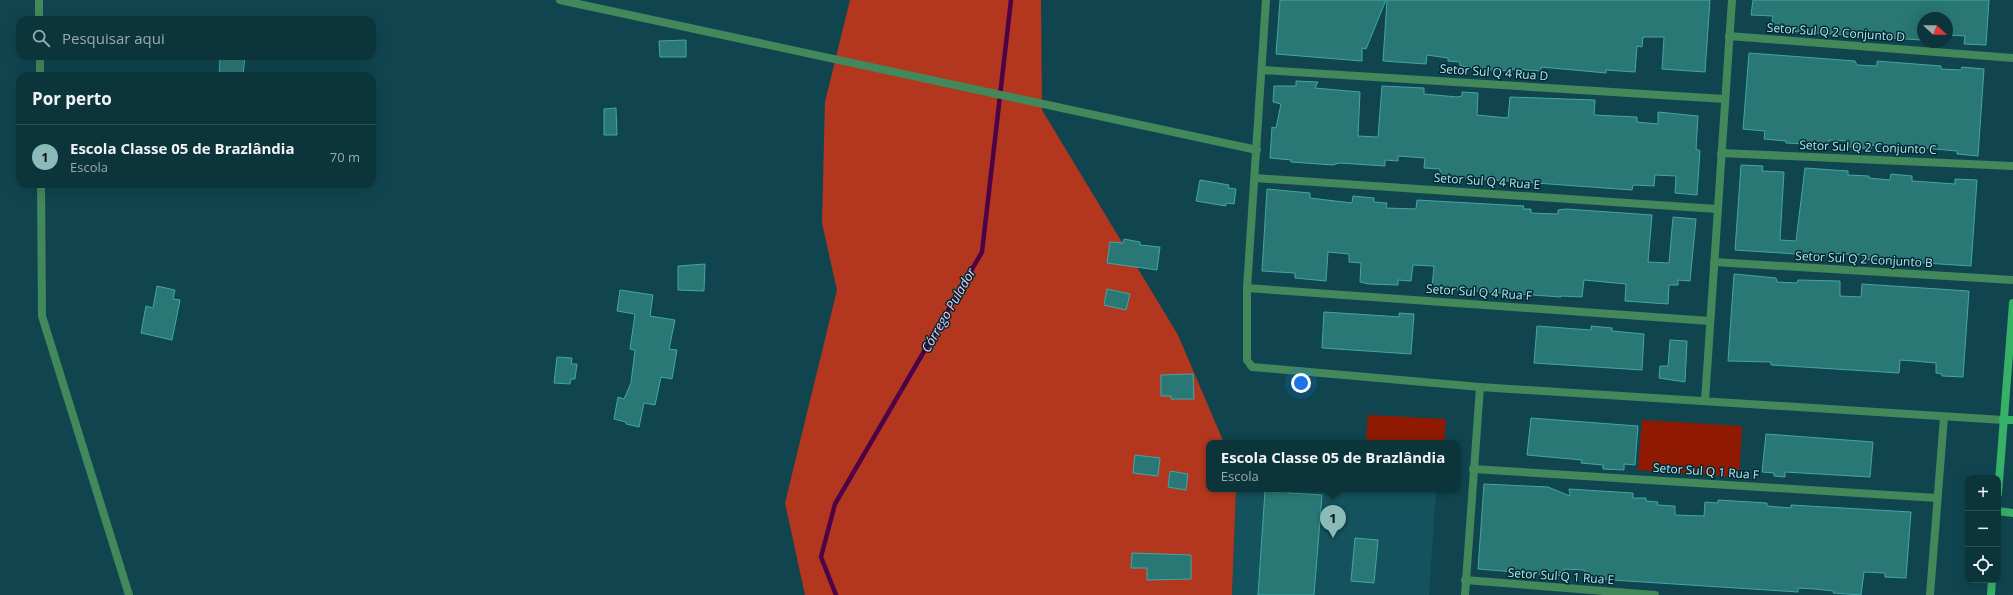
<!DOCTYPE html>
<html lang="pt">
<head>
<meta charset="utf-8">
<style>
	:root { --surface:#0c343b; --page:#153c42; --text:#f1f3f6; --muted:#9aaaaf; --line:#2c4f55; --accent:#8bbbb9 }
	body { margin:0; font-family:"Open Sans",sans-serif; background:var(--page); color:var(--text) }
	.controls { position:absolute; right:12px; bottom:12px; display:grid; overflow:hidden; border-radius:8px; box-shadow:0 4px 16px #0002 }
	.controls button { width:36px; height:36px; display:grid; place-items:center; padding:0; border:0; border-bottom:1px solid var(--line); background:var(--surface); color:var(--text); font:20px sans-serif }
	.compass { position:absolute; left:1917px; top:12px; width:36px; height:36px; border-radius:50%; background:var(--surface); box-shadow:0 4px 16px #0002; rotate:112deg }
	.you { position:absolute; left:1301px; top:383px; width:14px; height:14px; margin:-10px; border:3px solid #fff; border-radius:50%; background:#1a73e8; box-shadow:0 0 0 6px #1a73e833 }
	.badge { display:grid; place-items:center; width:26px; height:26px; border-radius:50%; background:var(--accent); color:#111; font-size:13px; font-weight:700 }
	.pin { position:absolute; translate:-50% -33px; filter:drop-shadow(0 1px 2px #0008) }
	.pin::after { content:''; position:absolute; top:21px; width:14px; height:12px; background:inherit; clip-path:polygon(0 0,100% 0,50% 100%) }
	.popup { position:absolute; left:1206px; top:440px; width:254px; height:52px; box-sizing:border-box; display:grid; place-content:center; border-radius:8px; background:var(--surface); filter:drop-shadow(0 1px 3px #0005); font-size:13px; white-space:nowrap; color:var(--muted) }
	.popup b { font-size:15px; color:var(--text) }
	.popup::after { content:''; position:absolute; left:50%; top:100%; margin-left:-8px; border:8px solid transparent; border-top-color:var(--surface) }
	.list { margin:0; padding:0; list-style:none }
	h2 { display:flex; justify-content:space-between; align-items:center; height:52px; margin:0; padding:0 16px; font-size:17px }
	h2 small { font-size:13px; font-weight:400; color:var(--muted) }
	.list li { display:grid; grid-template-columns:26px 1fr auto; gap:12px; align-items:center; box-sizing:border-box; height:64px; padding:0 16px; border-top:1px solid var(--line) }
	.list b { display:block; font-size:15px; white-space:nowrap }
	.list p { margin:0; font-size:13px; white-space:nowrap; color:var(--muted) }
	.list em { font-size:13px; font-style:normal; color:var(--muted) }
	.icon { flex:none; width:22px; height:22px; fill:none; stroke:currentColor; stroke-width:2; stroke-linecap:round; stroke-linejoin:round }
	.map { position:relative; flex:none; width:2013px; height:595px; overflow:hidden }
	.search { position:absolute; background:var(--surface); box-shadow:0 4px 16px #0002; left:16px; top:16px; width:360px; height:44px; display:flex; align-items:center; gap:10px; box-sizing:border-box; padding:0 14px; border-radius:12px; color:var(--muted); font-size:15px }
	.panel { position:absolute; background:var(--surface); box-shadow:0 4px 16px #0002; left:16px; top:72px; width:360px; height:116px; border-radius:12px }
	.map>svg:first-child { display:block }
</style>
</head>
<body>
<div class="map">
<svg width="2013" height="595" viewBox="0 0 2013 595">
	<rect width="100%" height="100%" fill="#10454f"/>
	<polygon fill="#14525d" points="1236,489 1436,489 1429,595 1232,595"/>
	<g fill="#901a01">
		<polygon points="1368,415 1446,419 1444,443 1366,443"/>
		<polygon points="1642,420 1742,426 1739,477 1638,470"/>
	</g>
	<polygon fill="#b3371f" points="850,0 1041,0 1042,110 1178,335 1224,443 1209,443 1209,489 1236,489 1232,595 805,595 785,503 837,290 822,223 825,102"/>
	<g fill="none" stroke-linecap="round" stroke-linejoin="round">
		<polyline stroke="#4f0148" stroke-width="4.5" points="836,595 821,557 835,504 982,252 1011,0"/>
	</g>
	<g fill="#2a7876" stroke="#41a7a5">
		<polygon points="1280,0 1386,0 1366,49 1362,48 1362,61 1276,54"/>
		<polygon points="1387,0 1710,0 1705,72 1662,69 1664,37 1643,37 1642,47 1637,46 1635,72 1606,70 1606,73 1541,67 1541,71 1512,69 1512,71 1491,70 1460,66 1460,62 1448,61 1448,58 1427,55 1426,64 1383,61"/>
		<polygon points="1753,0 1989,0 1986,45 1964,44 1965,36 1947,35 1947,18 1923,18 1921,40 1771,30 1773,16 1751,15"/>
		<polygon points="686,40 686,57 660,57 659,41"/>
		<polygon points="1749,53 1855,61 1857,65 1877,66 1877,61 1941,66 1941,69 1961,70 1962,67 1984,69 1978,156 1957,154 1957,151 1914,147 1914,151 1895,150 1884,146 1872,145 1871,149 1850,147 1848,141 1829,140 1829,145 1786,143 1786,141 1764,139 1765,131 1743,129"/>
		<polygon points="220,56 245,56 243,76 219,76"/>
		<polygon points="1296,81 1318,82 1315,88 1360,92 1358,136 1378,137 1382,86 1424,88 1424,94 1457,97 1462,96 1462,92 1478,93 1477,115 1508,118 1510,97 1595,100 1594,115 1637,117 1637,122 1658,124 1658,112 1698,116 1696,149 1700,151 1697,195 1675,193 1676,176 1655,175 1654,186 1633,185 1632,190 1440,176 1440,169 1424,168 1425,158 1398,156 1398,161 1385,160 1385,166 1339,163 1333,165 1291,162 1291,160 1270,158 1272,127 1276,128 1281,104 1273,102 1274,86 1296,86"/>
		<polygon points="616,108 617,135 604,135 604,109"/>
		<polygon points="1741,165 1763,166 1762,171 1784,172 1780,240 1796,241 1805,168 1848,171 1848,175 1869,176 1869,178 1890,180 1891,174 1912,176 1912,181 1955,184 1955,179 1977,180 1971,266 1863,259 1863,255 1828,253 1827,256 1735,250"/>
		<polygon points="1200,180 1229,185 1228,188 1236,189 1234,204 1226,203 1226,206 1196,201"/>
		<polygon points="1267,189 1310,193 1310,198 1352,203 1353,196 1374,198 1374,202 1387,203 1386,208 1416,209 1417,200 1524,206 1523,209 1531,209 1531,213 1558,214 1558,210 1566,209 1652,215 1648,262 1669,263 1673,217 1696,219 1690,281 1678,280 1678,285 1669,285 1668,304 1625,301 1626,284 1584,280 1582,297 1561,296 1561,297 1432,288 1434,266 1413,265 1411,281 1398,280 1398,285 1369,284 1360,282 1361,263 1349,262 1349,254 1328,252 1326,281 1295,278 1295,273 1262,271"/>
		<polygon points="1124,239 1140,242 1140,245 1160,247 1157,270 1107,263 1110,242 1123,243"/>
		<polygon points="705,264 704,291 678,290 678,266"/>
		<polygon points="1734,274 1776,278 1777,282 1797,283 1798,280 1840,281 1840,296 1861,297 1862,284 1969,291 1963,377 1942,376 1942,374 1936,373 1936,363 1914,361 1900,360 1899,373 1771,365 1771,362 1728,361"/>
		<polygon points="157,286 175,290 173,299 180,300 172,340 141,333 146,306 153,308"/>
		<polygon points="1107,289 1130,294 1126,310 1104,305"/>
		<polygon points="620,290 653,295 650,316 675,320 669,349 677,350 672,379 661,377 655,405 644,403 639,427 626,424 626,422 614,419 618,397 624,399 631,383 635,350 630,349 635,314 617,311"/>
		<polygon points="1324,312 1386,316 1399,317 1399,313 1414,314 1411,354 1322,348"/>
		<polygon points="1537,326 1591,330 1591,326 1612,328 1612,331 1644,334 1642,370 1534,363"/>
		<polygon points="1670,340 1687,341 1685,382 1659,378 1660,366 1668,366"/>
		<polygon points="557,357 572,358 571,364 577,364 575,379 571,379 570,384 554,383"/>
		<polygon points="1193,374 1194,399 1171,399 1171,396 1161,396 1161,375"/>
		<polygon points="1531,418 1638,426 1635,465 1624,464 1624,470 1603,469 1603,465 1581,463 1582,460 1527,455"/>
		<polygon points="1766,434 1873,442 1870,477 1785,472 1785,477 1774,476 1774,473 1762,472"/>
		<polygon points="1135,455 1160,458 1158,476 1133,473"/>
		<polygon points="1170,471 1188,474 1186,490 1168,487"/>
		<polygon points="1484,484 1548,487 1570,496 1569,489 1633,493 1633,498 1646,498 1646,501 1658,502 1657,505 1675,506 1675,515 1704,516 1705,502 1718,503 1718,500 1767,503 1767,506 1791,508 1791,505 1911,512 1906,578 1885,577 1885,573 1864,572 1861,595 1833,593 1834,591 1815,589 1798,588 1798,592 1612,580 1585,577 1584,570 1564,569 1564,576 1478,569"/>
		<polygon points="1278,489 1290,489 1289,493 1322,495 1314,595 1258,595 1265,491 1278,492"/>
		<polygon points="1355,538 1378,540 1374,583 1351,581"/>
		<polygon points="1132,553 1191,555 1191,579 1147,580 1147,568 1131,568"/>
	</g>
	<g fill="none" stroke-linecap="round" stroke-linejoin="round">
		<g stroke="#43885a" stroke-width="8">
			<polyline points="39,0 39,20"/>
			<polyline points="560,0 1257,150"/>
			<polyline points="1266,0 1247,288 1247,360 1252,367 1480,387 2003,420"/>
			<polyline points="1729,36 2013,58"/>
			<polyline points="40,56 40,76"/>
			<polyline points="1262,70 1725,99"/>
			<polyline points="1721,153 2013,166"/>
			<polyline points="1255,178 1717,209"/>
			<polyline points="41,184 42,316 129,595"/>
			<polyline points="1714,262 2013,280"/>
			<polyline points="1247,288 1710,321"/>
			<polyline points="1705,401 1732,0"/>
			<polyline points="1473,469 1937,498"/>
			<polyline points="1465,580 1655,595"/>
			<polyline points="1465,595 1480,387"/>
			<polyline points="1930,595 1944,417"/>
		</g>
		<g stroke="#36b168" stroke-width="8">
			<polyline points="2003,420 2013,420"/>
			<polyline points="1998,494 2013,303"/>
			<polyline points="1998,511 2013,513"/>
			<polyline points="1991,595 1992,580"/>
		</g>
	</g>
	<g text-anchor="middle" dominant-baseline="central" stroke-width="3" stroke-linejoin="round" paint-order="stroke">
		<g font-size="12" fill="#b9e4ee" stroke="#002a32">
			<text transform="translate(1836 32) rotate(4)">Setor Sul Q 2 Conjunto D</text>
			<text transform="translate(1494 72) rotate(4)">Setor Sul Q 4 Rua D</text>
			<text transform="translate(1868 147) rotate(2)">Setor Sul Q 2 Conjunto C</text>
			<text transform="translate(1487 181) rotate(4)">Setor Sul Q 4 Rua E</text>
			<text transform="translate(1864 259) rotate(3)">Setor Sul Q 2 Conjunto B</text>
			<text transform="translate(1479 292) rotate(4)">Setor Sul Q 4 Rua F</text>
			<text transform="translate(1706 471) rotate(4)">Setor Sul Q 1 Rua F</text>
			<text transform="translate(1561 576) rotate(4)">Setor Sul Q 1 Rua E</text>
		</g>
		<g font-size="13" font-style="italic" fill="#f7c5ed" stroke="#002a32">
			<text transform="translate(948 310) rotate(-60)">Córrego Pulador</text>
		</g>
	</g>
</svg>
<div class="controls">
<button>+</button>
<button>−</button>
<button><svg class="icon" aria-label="locate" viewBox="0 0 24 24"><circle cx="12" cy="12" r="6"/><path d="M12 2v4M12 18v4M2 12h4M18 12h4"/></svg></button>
</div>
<svg class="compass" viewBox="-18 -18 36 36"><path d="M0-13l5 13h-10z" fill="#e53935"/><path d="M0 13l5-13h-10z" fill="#9aaaaf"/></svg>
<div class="you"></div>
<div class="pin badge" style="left:1333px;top:538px">1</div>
<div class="popup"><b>Escola Classe 05 de Brazlândia</b>Escola</div>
<div class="search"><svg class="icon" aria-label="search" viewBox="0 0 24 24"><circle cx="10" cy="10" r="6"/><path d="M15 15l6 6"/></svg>Pesquisar aqui</div>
<section class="panel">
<h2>Por perto<small></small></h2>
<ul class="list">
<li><span class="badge">1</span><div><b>Escola Classe 05 de Brazlândia</b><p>Escola</p></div><em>70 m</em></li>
</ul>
</section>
</div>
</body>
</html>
